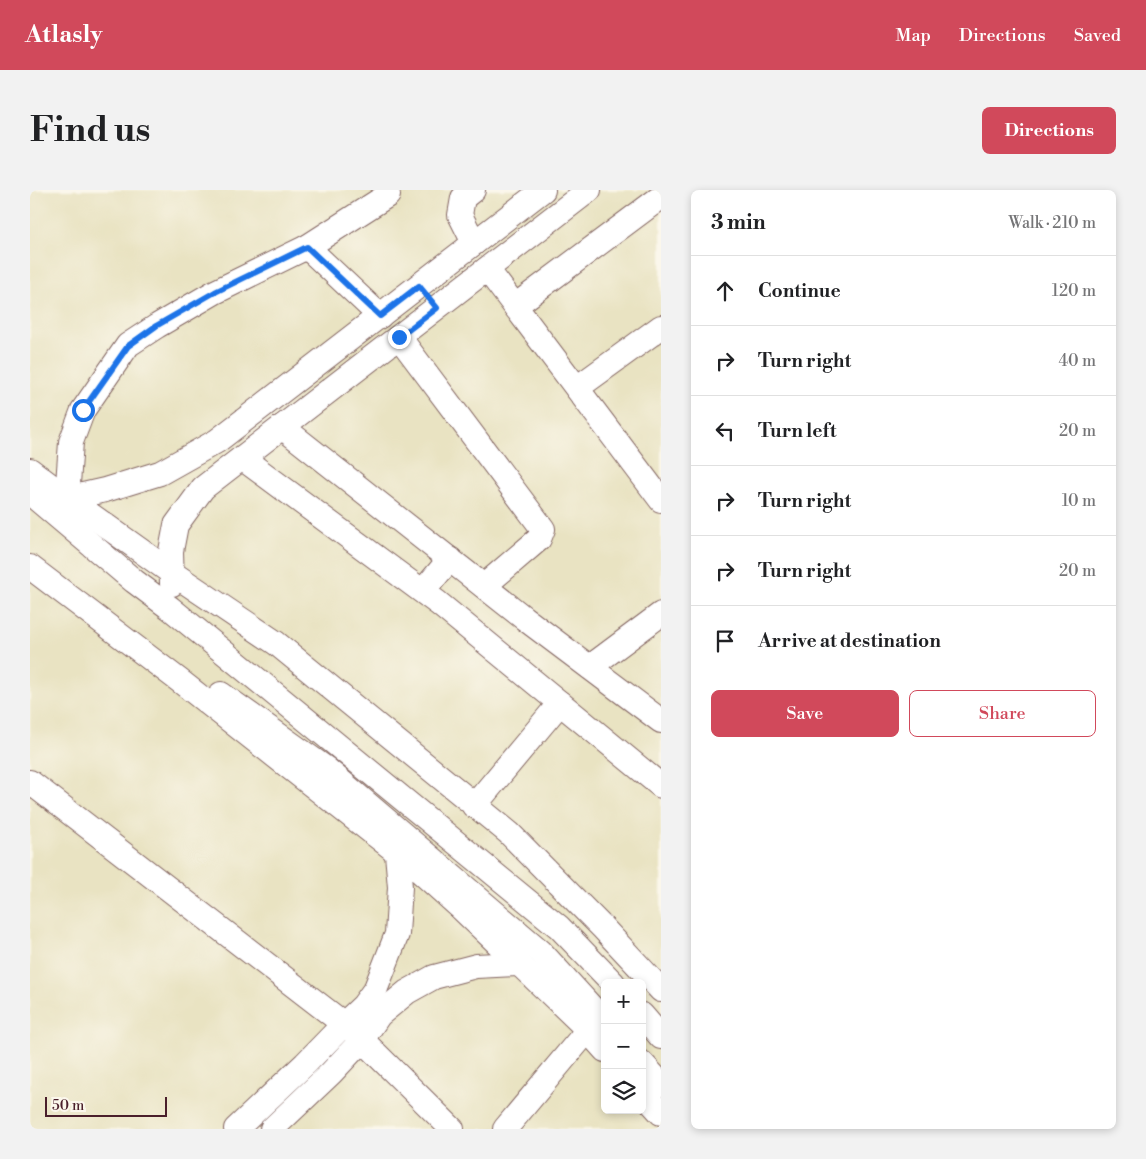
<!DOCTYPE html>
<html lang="en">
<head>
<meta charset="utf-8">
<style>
	:root { --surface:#fff; --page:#f2f2f2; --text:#202124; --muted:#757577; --line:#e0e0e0; --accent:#d1495b }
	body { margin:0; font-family:"Libre Bodoni",serif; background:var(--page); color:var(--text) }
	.controls { position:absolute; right:15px; bottom:15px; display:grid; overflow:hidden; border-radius:8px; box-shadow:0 2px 8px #0003 }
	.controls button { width:45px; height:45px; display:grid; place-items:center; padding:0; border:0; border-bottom:1px solid var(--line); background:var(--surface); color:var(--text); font:25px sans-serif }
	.scale { position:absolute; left:15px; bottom:12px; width:122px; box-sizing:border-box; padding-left:5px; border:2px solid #4a1f2b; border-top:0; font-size:14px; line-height:18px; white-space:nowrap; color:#4a1f2b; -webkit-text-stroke:4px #fbf7ec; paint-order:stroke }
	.stop { position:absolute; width:15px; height:15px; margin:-11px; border:4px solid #1a73e8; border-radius:50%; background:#fff }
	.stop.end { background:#1a73e8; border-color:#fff; box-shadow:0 1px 5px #0008 }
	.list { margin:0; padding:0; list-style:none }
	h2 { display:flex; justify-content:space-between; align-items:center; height:65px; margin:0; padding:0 20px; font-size:21px }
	h2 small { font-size:16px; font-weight:400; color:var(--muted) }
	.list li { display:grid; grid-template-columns:32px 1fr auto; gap:15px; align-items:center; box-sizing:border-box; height:70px; padding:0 20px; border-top:1px solid var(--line) }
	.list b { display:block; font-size:19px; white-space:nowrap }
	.list em { font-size:16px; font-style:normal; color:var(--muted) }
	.actions { display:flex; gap:10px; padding:15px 20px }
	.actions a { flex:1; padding:11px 0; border:1px solid var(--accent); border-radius:8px; text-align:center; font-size:18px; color:var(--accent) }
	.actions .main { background:var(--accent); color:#fff }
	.icon { flex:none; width:28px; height:28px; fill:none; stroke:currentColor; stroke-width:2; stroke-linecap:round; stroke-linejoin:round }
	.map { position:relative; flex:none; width:631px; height:939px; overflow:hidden; border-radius:8px }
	header { display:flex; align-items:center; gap:30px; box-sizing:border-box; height:70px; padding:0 25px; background:var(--accent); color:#fff }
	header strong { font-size:24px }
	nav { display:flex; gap:28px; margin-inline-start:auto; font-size:18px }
	.intro { display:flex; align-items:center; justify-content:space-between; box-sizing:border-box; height:120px; padding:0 30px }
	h1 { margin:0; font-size:35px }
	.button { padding:12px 22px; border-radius:8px; background:var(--accent); color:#fff; font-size:18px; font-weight:700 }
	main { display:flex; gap:30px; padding:0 30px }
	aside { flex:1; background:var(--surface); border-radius:8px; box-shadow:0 2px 8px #0003 }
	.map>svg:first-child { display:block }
</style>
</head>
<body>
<header>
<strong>Atlasly</strong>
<nav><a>Map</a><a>Directions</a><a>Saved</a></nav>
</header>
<div class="intro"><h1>Find us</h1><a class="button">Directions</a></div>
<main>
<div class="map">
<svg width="631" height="939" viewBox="0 0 631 939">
	<rect width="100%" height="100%" fill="#fbf7ec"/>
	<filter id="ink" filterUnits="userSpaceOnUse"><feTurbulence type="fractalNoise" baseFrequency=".02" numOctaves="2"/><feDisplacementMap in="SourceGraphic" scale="10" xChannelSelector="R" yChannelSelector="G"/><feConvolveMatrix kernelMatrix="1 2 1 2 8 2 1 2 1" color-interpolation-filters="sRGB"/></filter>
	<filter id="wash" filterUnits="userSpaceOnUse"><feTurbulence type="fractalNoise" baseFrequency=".0096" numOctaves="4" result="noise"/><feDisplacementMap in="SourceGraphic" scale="20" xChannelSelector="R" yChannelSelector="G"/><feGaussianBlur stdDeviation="1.12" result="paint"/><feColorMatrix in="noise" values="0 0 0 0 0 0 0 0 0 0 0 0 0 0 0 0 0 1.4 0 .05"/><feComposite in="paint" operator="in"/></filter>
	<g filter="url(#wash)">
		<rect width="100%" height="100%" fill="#e9e3c2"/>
	</g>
	<g filter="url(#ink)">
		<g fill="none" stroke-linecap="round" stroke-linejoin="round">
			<defs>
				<g id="minor">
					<polyline points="443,0 433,8 430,25 444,53"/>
					<polyline points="277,57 350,126"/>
					<polyline points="457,79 631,310"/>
					<polyline points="485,116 631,7"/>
					<polyline points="369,147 513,339 509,349 454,396"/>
					<polyline points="547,198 631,137"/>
					<polyline points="252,237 494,428 631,531"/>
					<polyline points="212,268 408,413 631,596"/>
					<polyline points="0,280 37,308 142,383 246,453 479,643 573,738 631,800"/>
					<polyline points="0,303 104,391 140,418 529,737 583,793"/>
					<polyline points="37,308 41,252 53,220 98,155 127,136 185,102 277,57 358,5"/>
					<polyline points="27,311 75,300 130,283 187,251 513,0"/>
					<polyline points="0,377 150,491 381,673 431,718 549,831 575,860"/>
					<polyline points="142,394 141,361 146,335 173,298 559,0"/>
					<polyline points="393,401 420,369"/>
					<polyline points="560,477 631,424"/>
					<polyline points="191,504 295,578 511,762 575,832"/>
					<polyline points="0,592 323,841 422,939"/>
					<polyline points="444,616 530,513"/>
					<polyline points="612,825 631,847"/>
					<polyline points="612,873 631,894"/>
					<polyline points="612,902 631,923"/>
					<polyline points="206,939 275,874 314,834 333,816 346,798 367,744 370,697 366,653"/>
					<polyline points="242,939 301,883 332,850 349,825 377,802 404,787 446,776 488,774"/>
					<polyline points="475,939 557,841 564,826"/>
				</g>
			</defs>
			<use href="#minor" stroke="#826460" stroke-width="26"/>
			<use href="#minor" stroke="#fff" stroke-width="24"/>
		</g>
	</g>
	<g fill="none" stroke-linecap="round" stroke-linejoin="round" filter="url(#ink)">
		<polyline stroke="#1a73e8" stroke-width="6" points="53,220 98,156 126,136 185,102 277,57 350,126 389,96 407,118 369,147"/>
	</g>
</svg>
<div class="controls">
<button>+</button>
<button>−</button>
<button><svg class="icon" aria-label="layers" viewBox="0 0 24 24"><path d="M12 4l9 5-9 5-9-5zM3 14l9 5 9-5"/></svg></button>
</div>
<div class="scale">50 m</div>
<div class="stop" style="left:53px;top:220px"></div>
<div class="stop end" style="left:369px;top:147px"></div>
</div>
<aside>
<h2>3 min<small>Walk · 210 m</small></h2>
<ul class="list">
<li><svg class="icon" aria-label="ahead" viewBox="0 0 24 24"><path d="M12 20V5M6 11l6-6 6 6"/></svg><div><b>Continue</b></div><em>120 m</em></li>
<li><svg class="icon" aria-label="right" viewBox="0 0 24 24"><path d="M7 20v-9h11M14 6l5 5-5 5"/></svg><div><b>Turn right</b></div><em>40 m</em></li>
<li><svg class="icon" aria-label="left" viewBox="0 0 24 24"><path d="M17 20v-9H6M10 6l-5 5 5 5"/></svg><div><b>Turn left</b></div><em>20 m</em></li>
<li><svg class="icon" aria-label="right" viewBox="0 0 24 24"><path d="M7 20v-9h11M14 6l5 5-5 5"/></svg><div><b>Turn right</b></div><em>10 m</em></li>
<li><svg class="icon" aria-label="right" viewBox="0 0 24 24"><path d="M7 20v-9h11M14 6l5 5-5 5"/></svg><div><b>Turn right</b></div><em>20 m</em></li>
<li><svg class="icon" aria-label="arrive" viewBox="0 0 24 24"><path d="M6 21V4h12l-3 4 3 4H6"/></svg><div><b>Arrive at destination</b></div></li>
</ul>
<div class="actions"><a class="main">Save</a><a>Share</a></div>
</aside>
</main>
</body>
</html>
